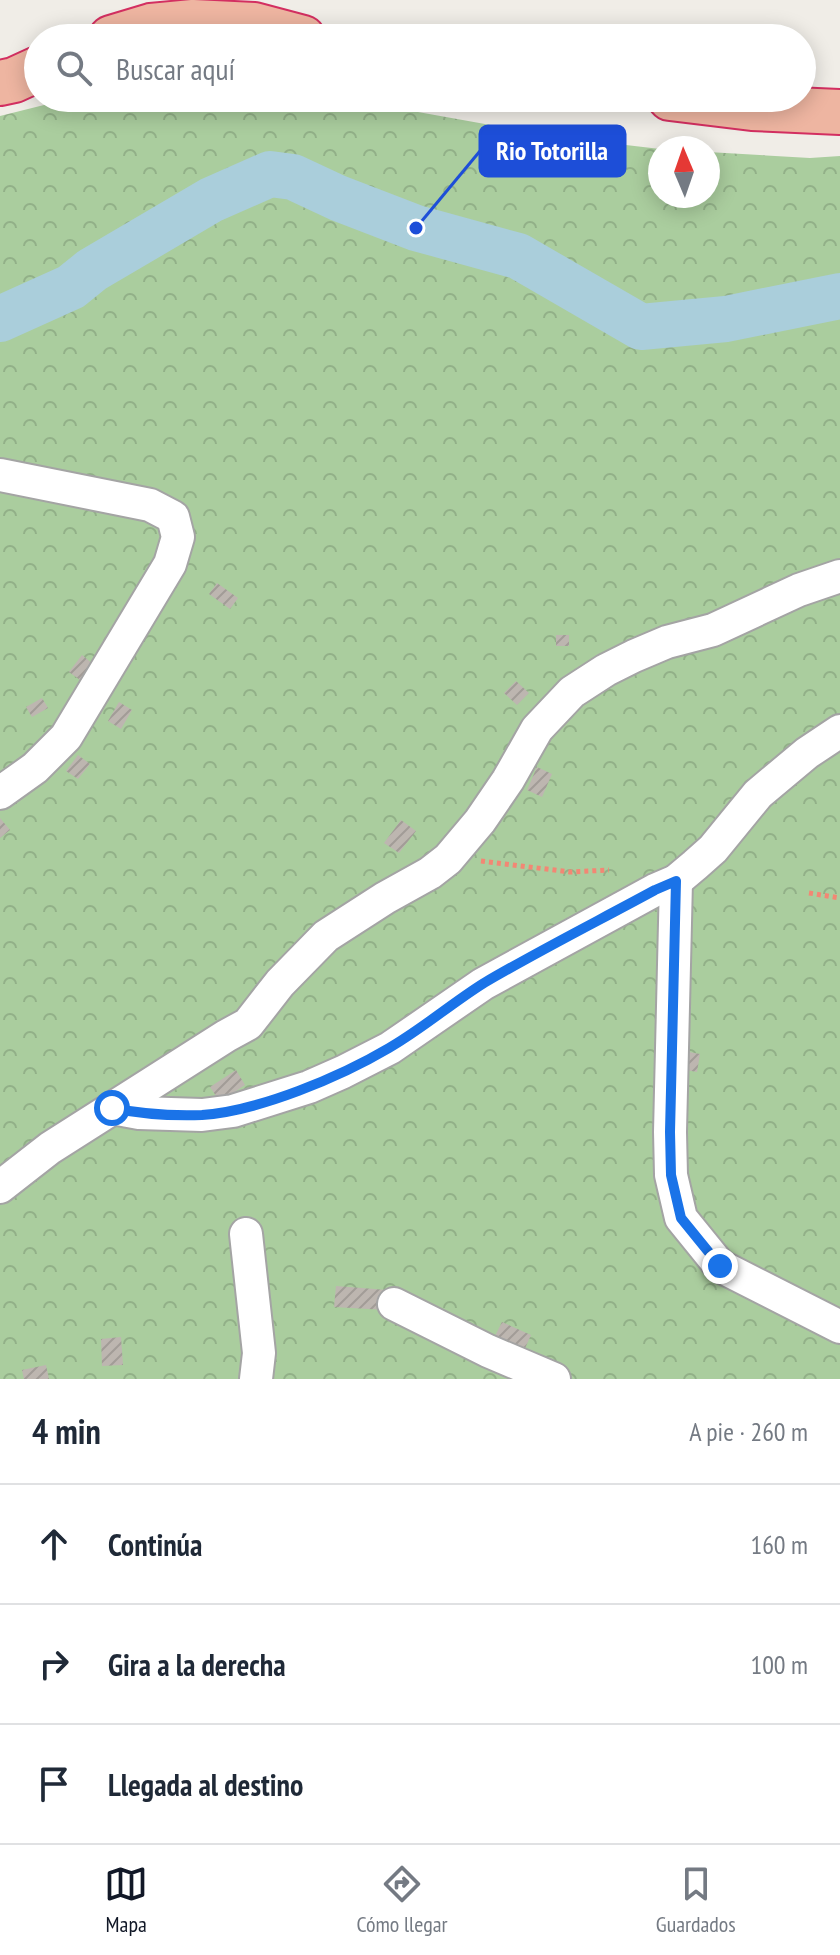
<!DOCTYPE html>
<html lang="es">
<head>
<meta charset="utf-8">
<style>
	:root { --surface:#fff; --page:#f6f6f7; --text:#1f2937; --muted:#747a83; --line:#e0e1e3; --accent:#111827 }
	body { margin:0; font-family:"PT Sans Narrow",sans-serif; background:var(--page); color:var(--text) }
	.compass { position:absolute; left:648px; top:136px; width:72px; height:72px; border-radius:50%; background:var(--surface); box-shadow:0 4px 20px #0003; rotate:358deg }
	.stop { position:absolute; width:24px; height:24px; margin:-18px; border:6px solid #1a73e8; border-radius:50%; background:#fff }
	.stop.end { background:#1a73e8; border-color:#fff; box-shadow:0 2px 8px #0008 }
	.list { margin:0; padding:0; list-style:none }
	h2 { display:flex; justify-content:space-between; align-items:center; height:104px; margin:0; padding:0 32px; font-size:34px }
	h2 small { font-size:26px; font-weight:400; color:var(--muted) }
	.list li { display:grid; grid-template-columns:52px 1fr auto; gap:24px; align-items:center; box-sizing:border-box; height:120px; padding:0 32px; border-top:2px solid var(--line) }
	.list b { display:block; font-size:30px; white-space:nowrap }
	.list em { font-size:26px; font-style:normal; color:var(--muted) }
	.icon { flex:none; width:44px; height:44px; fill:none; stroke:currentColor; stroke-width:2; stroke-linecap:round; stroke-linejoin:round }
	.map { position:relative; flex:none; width:840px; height:1379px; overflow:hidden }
	.search { position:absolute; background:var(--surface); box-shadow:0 4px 20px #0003; left:24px; right:24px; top:24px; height:88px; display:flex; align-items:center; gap:20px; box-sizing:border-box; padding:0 28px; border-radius:44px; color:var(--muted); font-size:30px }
	.sheet { height:464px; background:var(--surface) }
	nav { display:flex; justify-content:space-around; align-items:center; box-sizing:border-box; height:112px; border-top:2px solid var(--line); background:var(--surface); font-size:22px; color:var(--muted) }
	nav a { display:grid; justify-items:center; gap:4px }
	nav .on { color:var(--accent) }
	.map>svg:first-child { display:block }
</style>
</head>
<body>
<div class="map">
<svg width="840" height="1379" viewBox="0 0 840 1379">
	<defs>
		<pattern id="forest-crowns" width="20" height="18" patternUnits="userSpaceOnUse" patternTransform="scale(2)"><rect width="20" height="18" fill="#aacd9e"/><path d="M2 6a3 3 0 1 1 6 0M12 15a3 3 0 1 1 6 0" fill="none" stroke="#92b088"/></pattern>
		<pattern id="building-hatch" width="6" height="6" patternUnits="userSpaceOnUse" patternTransform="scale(2)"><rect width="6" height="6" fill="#bdb6b0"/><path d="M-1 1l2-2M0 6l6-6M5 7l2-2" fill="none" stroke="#a29c97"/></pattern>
	</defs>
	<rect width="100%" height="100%" fill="#f0ede7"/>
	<polygon fill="url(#forest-crowns)" points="72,98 340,98 558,137 660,149 660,196 708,196 708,152 810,158 840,156 840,1379 0,1379 0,116"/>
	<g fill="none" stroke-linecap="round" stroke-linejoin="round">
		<polyline stroke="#aacedb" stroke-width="46" points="0,319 71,287 92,270 211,200 270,174 293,177 338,198 416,228 518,256 641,327 726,319 840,296"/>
	</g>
	<g fill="url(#building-hatch)">
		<polygon points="217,583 238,598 230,609 209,594"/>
		<rect x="556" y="635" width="13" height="11"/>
		<polygon points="82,655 93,664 80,680 69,672"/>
		<polygon points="516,681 529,693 517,705 504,693"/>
		<polygon points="42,698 48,708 32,717 26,707"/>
		<polygon points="119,702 132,710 121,729 108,721"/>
		<polygon points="78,755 90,764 78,779 66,771"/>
		<polygon points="537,767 552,774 542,797 527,790"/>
		<polygon points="0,818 10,830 0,838"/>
		<polygon points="401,820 416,831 399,853 384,843"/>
		<polygon points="689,1052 700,1054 697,1072 686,1070"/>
		<polygon points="236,1070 245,1085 220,1102 210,1087"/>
		<polygon points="336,1286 387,1290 385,1310 334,1307"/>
		<polygon points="502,1322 531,1335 522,1355 492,1342"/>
		<polygon points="121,1337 123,1365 102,1366 101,1339"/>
		<polygon points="46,1365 49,1379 24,1379 22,1370"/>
	</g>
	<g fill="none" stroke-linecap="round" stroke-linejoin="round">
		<defs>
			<g id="minor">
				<polyline points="0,475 150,505 173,517 178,537 170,564 66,737 35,768 0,793"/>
				<polyline points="676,881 670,1132 671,1175 681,1218 720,1266 840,1327"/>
				<polyline points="112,1108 139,1113 202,1115 233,1111 309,1087 343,1072 390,1048 483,984 655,890 676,881 695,865 713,849 758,794 807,753 840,731"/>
				<polyline points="0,1187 50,1148 226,1036 248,1024 280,983 326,936 385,898 430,873 448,859 480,821 508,780 537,729 572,692 606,670 634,656 667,642 713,630 799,590 840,576"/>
				<polyline points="246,1234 259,1353 256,1379"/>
				<polyline points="394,1304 488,1351 554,1379"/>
			</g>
			<g id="trunk">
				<polyline points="111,38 151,26 193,22 254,25 303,38"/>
				<polyline points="0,83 14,80 38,69"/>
				<polyline points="670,98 752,108 840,112"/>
			</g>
		</defs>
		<use href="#minor" stroke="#a4a4a4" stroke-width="36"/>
		<use href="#trunk" stroke="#d32f61" stroke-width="48"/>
		<g stroke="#f38774" stroke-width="5" stroke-dasharray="4 4" stroke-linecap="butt">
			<polyline points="481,861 570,872 609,870"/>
			<polyline points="809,893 840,898"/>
		</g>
		<use href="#minor" stroke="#fff" stroke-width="32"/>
		<use href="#trunk" stroke="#eeb5a1" stroke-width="44"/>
	</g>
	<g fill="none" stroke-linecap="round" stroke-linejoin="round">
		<path stroke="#1a73e8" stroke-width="10" d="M112,1108C141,1114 172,1116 202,1115C259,1111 340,1077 389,1048C422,1029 452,1003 484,983C540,950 598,921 655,890L676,881L670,1132L671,1175L681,1218L720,1266"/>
	</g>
	<path fill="none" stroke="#1d4ed8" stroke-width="3" d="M416 228L480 151"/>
	<circle fill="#1d4ed8" stroke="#fff" stroke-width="3" cx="416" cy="228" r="8"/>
	<rect fill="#1d4ed8" stroke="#1d4ed8" stroke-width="3" x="480" y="126" width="145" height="50" rx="8"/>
	<g font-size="26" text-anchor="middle" font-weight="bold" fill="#fff">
		<text x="552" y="160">Rio Totorilla</text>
	</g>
</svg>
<svg class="compass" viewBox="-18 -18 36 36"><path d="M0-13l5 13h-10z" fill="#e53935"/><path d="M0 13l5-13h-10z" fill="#747a83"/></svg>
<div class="stop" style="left:112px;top:1108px"></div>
<div class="stop end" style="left:720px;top:1266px"></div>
<div class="search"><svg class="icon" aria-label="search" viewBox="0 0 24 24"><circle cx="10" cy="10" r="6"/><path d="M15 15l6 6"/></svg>Buscar aquí</div>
</div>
<section class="sheet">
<h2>4 min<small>A pie · 260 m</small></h2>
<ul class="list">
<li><svg class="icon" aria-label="ahead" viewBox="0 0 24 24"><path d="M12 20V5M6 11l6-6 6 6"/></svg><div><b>Continúa</b></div><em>160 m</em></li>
<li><svg class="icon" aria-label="right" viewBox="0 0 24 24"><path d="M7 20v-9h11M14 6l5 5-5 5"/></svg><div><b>Gira a la derecha</b></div><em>100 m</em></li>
<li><svg class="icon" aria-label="arrive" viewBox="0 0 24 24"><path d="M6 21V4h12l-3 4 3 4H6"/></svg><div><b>Llegada al destino</b></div></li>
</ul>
</section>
<nav>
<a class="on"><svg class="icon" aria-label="map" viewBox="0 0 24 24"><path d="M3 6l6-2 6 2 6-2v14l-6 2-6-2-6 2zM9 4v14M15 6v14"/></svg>Mapa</a>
<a><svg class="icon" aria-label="directions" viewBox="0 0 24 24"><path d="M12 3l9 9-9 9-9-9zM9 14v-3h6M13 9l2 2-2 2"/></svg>Cómo llegar</a>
<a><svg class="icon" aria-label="saved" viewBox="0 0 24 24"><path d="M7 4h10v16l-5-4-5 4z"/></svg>Guardados</a>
</nav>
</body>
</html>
